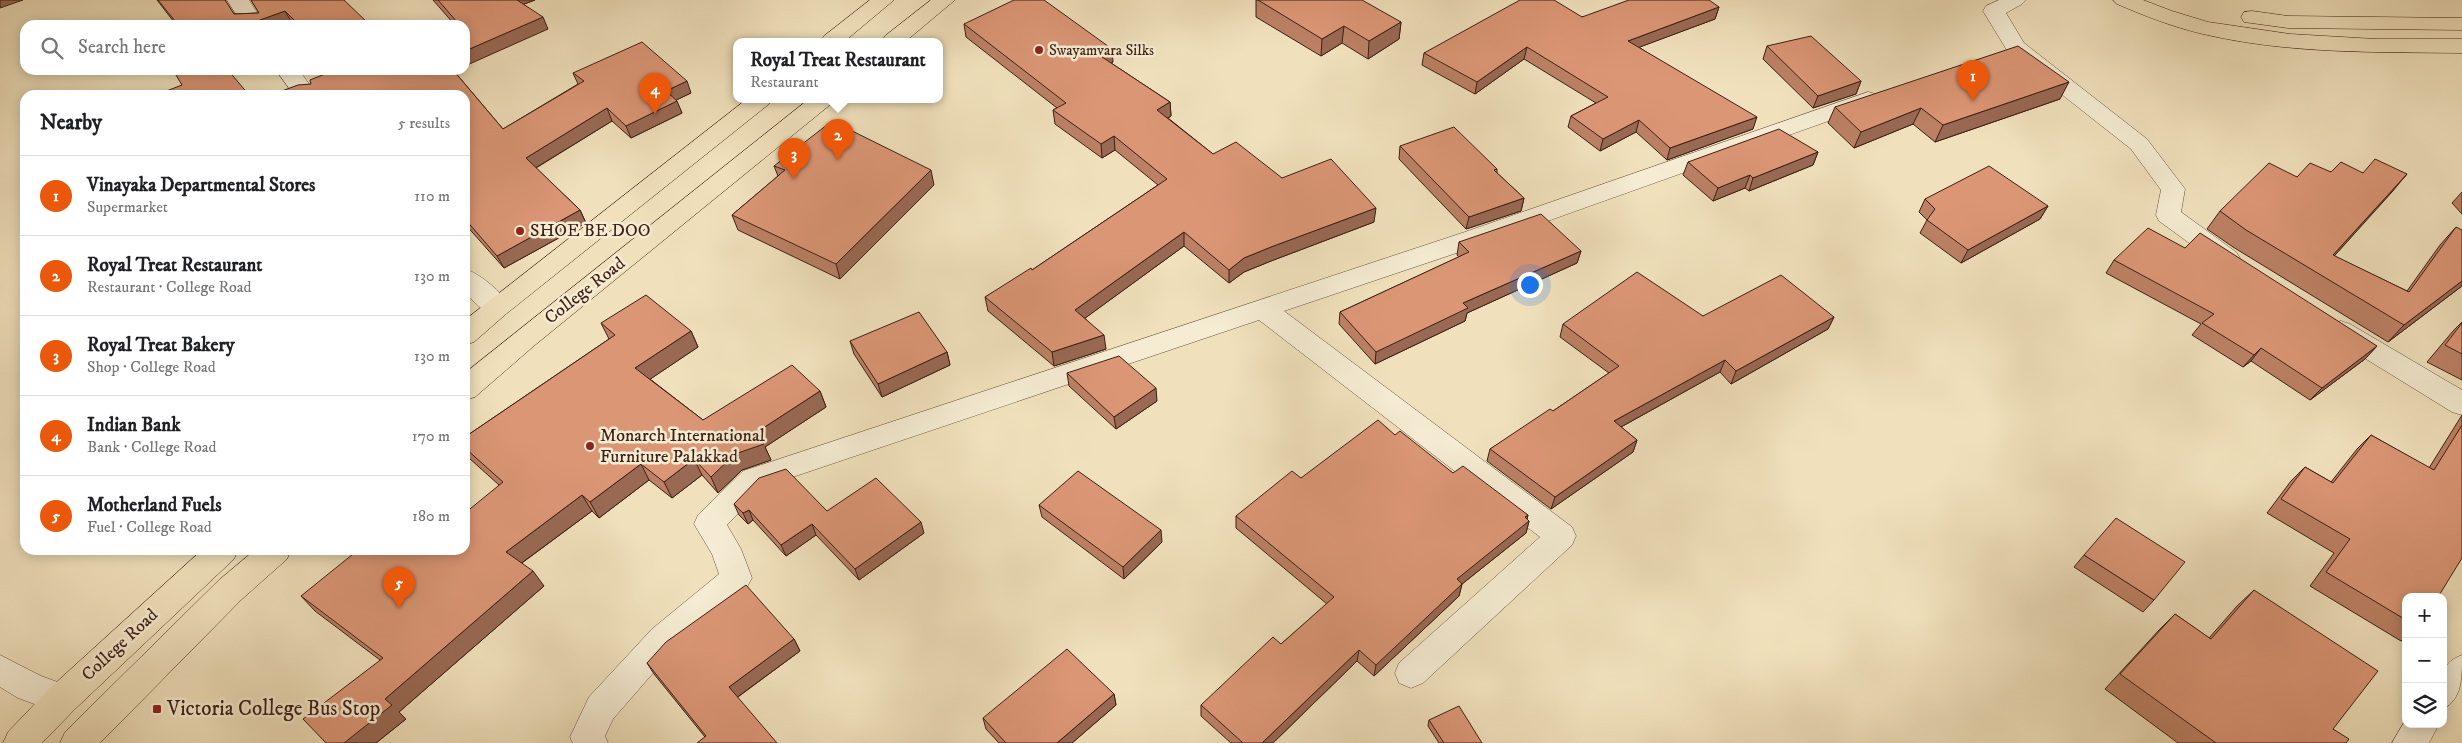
<!DOCTYPE html>
<html lang="en">
<head>
<meta charset="utf-8">
<style>
	:root { --surface:#fff; --page:#f2f2f2; --text:#202124; --muted:#757577; --line:#e0e0e0; --accent:#ea580c }
	body { margin:0; font-family:"IM FELL DW Pica",serif; background:var(--page); color:var(--text) }
	.controls { position:absolute; right:15px; bottom:15px; display:grid; overflow:hidden; border-radius:10px; box-shadow:0 2px 12px #0003 }
	.controls button { width:45px; height:45px; display:grid; place-items:center; padding:0; border:0; border-bottom:1px solid var(--line); background:var(--surface); color:var(--text); font:25px sans-serif }
	.you { position:absolute; left:1529px; top:284px; width:18px; height:18px; margin:-12px; border:4px solid #fff; border-radius:50%; background:#1a73e8; box-shadow:0 0 0 8px #1a73e833 }
	.badge { display:grid; place-items:center; width:32px; height:32px; border-radius:50%; background:var(--accent); color:#fff; font-size:16px; font-weight:700 }
	.pin { position:absolute; translate:-50% -41px; filter:drop-shadow(0 1px 2px #0008) }
	.pin::after { content:''; position:absolute; top:26px; width:18px; height:15px; background:inherit; clip-path:polygon(0 0,100% 0,50% 100%) }
	.popup { position:absolute; left:733px; top:38px; width:210px; height:65px; box-sizing:border-box; display:grid; place-content:center; border-radius:10px; background:var(--surface); filter:drop-shadow(0 1px 4px #0005); font-size:16px; white-space:nowrap; color:var(--muted) }
	.popup b { font-size:19px; color:var(--text) }
	.popup::after { content:''; position:absolute; left:50%; top:100%; margin-left:-10px; border:10px solid transparent; border-top-color:var(--surface) }
	.list { margin:0; padding:0; list-style:none }
	h2 { display:flex; justify-content:space-between; align-items:center; height:65px; margin:0; padding:0 20px; font-size:21px }
	h2 small { font-size:16px; font-weight:400; color:var(--muted) }
	.list li { display:grid; grid-template-columns:32px 1fr auto; gap:15px; align-items:center; box-sizing:border-box; height:80px; padding:0 20px; border-top:1px solid var(--line) }
	.list b { display:block; font-size:19px; white-space:nowrap }
	.list p { margin:0; font-size:16px; white-space:nowrap; color:var(--muted) }
	.list em { font-size:16px; font-style:normal; color:var(--muted) }
	.icon { flex:none; width:28px; height:28px; fill:none; stroke:currentColor; stroke-width:2; stroke-linecap:round; stroke-linejoin:round }
	.map { position:relative; flex:none; width:2462px; height:743px; overflow:hidden }
	.search { position:absolute; background:var(--surface); box-shadow:0 2px 12px #0003; left:20px; top:20px; width:450px; height:55px; display:flex; align-items:center; gap:12px; box-sizing:border-box; padding:0 18px; border-radius:15px; color:var(--muted); font-size:19px }
	.panel { position:absolute; background:var(--surface); box-shadow:0 2px 12px #0003; left:20px; top:90px; width:450px; height:465px; border-radius:15px }
	.map>svg:first-child { display:block }
</style>
</head>
<body>
<div class="map">
<svg width="2462" height="743" viewBox="0 0 2462 743">
	<rect width="100%" height="100%" fill="#f0e1bc"/>
	<filter id="stains"><feTurbulence type="fractalNoise" baseFrequency=".004" numOctaves="4"/><feColorMatrix values="0 0 0 0 .2 0 0 0 0 .09 0 0 0 0 .02 0 0 0 .5 -.17"/></filter>
	<radialGradient id="worn" r=".72"><stop offset=".6" stop-color="#630" stop-opacity="0"/><stop offset="1" stop-color="#630" stop-opacity=".3"/></radialGradient>
	<g fill="none" stroke-linecap="round" stroke-linejoin="round">
		<defs>
			<g id="minor">
				<polygon points="227,0 249,0 265,25 243,25"/>
				<polygon points="1999,0 2026,0 2022,4 2006,13 2024,43 2147,139 2185,189 2181,212 2236,252 2240,258 2236,264 2227,267 2218,264 2159,221 2156,215 2161,190 2131,149 2008,52 1983,11 1986,6"/>
				<polygon points="276,70 299,70 317,95 294,95"/>
				<polygon points="1868,92 1876,94 1879,99 1876,104 1483,244 1284,311 1572,527 1576,536 1572,545 1423,683 1411,688 1399,683 1395,673 1399,663 1540,537 1259,320 763,487 727,525 741,549 752,578 747,587 674,649 613,719 605,736 608,743 573,743 570,737 589,697 652,629 719,574 712,554 694,524 698,515 743,471 1465,232"/>
				<path d="M465,269C481,274 502,292 510,307L506,314C488,319 478,305 465,293Z"/>
				<polygon points="2341,321 2350,324 2462,390 2462,415 2452,412 2332,338 2328,331 2332,324"/>
				<polygon points="0,655 41,676 74,688 79,699 74,710 62,714 18,698 0,687"/>
				<path d="M2462,655C2462,679 2462,699 2443,709C2443,684 2435,665 2462,655Z"/>
				<polygon points="2406,719 2406,724 2439,724 2429,743 2392,743"/>
			</g>
			<g id="primary">
				<polygon points="870,0 894,0 845,41 821,41 824,36"/>
				<polygon points="931,0 955,0 906,41 882,41 885,36"/>
				<path d="M2113,0H2143L2172,11L2208,22L2290,34L2376,39H2462V53C2376,52 2288,54 2203,34C2173,27 2145,16 2117,4Z"/>
				<polygon points="2252,11 2288,16 2462,18 2462,30 2288,28 2244,22 2241,17 2244,12"/>
				<polygon points="747,99 772,99 769,104 506,314 474,342 465,345 465,320"/>
				<polygon points="809,99 834,99 831,104 535,345 475,397 465,400 465,373"/>
				<polygon points="202,550 238,550 234,559 74,710 42,743 3,743 8,732 50,688"/>
				<polygon points="255,550 291,550 287,559 241,600 100,743 60,743 65,732 219,580"/>
			</g>
		</defs>
		<use href="#minor" stroke="#69503e" stroke-width="1"/>
		<use href="#primary" stroke="#3c1f14" stroke-width="1"/>
		<use href="#minor" fill="#f5ecd3" fill-rule="evenodd"/>
		<use href="#primary" fill="#f0e1bc" fill-rule="evenodd"/>
	</g>
	<g fill="#bc8165" stroke="#3c1f14">
		<polygon points="157,0 226,0 225,1 234,14 259,13 251,0 370,25 295,25 292,23 286,25 165,25 174,22"/>
		<polygon points="433,0 535,0 524,4 548,29 454,24"/>
		<polygon points="1256,0 1401,22 1399,39 1368,59 1342,43 1321,56 1256,17"/>
		<polygon points="1719,7 1715,19 1639,47 1753,129 1667,160 1636,132 1600,151 1568,127 1571,116 1596,103 1524,59 1475,94 1422,65 1424,53 1582,17"/>
		<polygon points="964,24 1113,62 1111,63 1170,102 1171,116 1168,118 1213,154 1282,178 1374,222 1271,261 1244,272 1229,283 1184,246 1085,318 1106,349 1054,366 988,311 985,297 1032,270 1158,185 1115,150 1102,158 1055,124 1053,110 1057,108 966,37"/>
		<polygon points="1767,46 1861,81 1856,94 1813,108 1763,59"/>
		<polygon points="335,70 457,70 454,71 503,129 578,84 573,73 691,93 676,100 682,113 631,138 612,121 536,168 580,210 586,223 504,268 465,224 465,95 311,84"/>
		<polygon points="2060,99 1935,142 1913,124 1854,148 1828,123 1835,107"/>
		<polygon points="1400,146 1497,169 1497,173 1524,198 1521,211 1466,229 1399,159"/>
		<polygon points="1818,152 1813,165 1749,191 1745,188 1713,201 1683,175 1688,162"/>
		<polygon points="774,166 934,185 840,279 738,230 732,215 778,176"/>
		<polygon points="2331,172 2407,174 2334,256 2407,291 2440,245 2456,227 2462,286 2388,342 2233,247 2207,229 2220,211 2297,177"/>
		<polygon points="2462,192 2462,214 2452,203"/>
		<polygon points="1925,199 2048,206 2040,219 1961,263 1920,233 1927,220 1919,212"/>
		<polygon points="1459,242 1581,251 1577,263 1467,313 1465,321 1375,364 1339,324 1340,312 1459,257 1457,255"/>
		<polygon points="2114,260 2377,346 2365,359 2310,400 2251,361 2243,367 2192,335 2201,324 2106,273"/>
		<polygon points="1703,316 1834,317 1828,329 1731,384 1720,372 1621,427 1637,440 1633,452 1551,509 1487,461 1490,449 1553,411 1609,373 1560,337 1563,324"/>
		<polygon points="2462,322 2462,380 2427,362 2453,331"/>
		<polygon points="601,323 691,331 698,347 650,379 703,420 820,391 826,407 765,447 771,460 742,470 718,493 702,475 672,498 649,480 599,518 592,511 522,563 544,586 399,712 406,719 376,743 380,660 315,611 301,596 465,550 499,485 469,458 465,452 465,437 609,339"/>
		<polygon points="850,341 947,352 950,365 882,397 854,354"/>
		<polygon points="1067,373 1157,401 1116,429 1069,386"/>
		<polygon points="2462,415 2462,558 2406,597 2406,638 2401,641 2310,586 2334,553 2267,513 2291,481 2305,467 2331,482 2357,449 2371,435 2429,468"/>
		<polygon points="1395,435 1453,473 1528,515 1527,519 1529,521 1526,533 1462,584 1459,596 1374,676 1357,661 1273,743 1231,743 1201,716 1201,705 1281,644 1327,604 1236,528 1236,516 1301,478"/>
		<polygon points="734,504 827,511 924,533 859,580 816,535 786,556 753,520 748,524 739,515"/>
		<polygon points="1039,505 1162,542 1124,579 1042,517"/>
		<polygon points="2084,555 2154,600 2143,612 2074,567"/>
		<polygon points="2254,590 2333,729 2346,743 2178,743 2105,689 2159,630 2175,614 2209,638 2237,606"/>
		<polygon points="794,639 800,651 738,697 705,737 654,674 647,663"/>
		<polygon points="1114,694 1116,705 1072,743 999,743 986,729 983,718"/>
		<polygon points="1429,720 1482,743 1439,743 1428,726"/>
	</g>
	<g fill="#996953" stroke="#3c1f14">
		<polygon points="0,0 23,0 0,8"/>
		<polygon points="512,0 535,0 516,7"/>
		<polygon points="1719,7 1715,19 1624,53 1628,41"/>
		<polygon points="285,11 292,23 286,25 246,25"/>
		<polygon points="543,17 548,29 465,66 465,51"/>
		<polygon points="1401,22 1399,39 1368,59 1369,41"/>
		<polygon points="1344,26 1342,43 1321,56 1322,39"/>
		<polygon points="1527,47 1524,59 1475,94 1477,82"/>
		<polygon points="1112,49 1113,62 1100,69 1099,55"/>
		<polygon points="687,81 691,93 670,103 666,91"/>
		<polygon points="1861,81 1856,94 1813,108 1818,96"/>
		<polygon points="2069,82 2060,99 1935,142 1943,125"/>
		<polygon points="677,101 682,113 631,138 626,126"/>
		<polygon points="1170,102 1171,116 1158,124 1157,110"/>
		<polygon points="607,108 612,121 532,170 526,158"/>
		<polygon points="1921,108 1913,124 1854,148 1861,132"/>
		<polygon points="1757,117 1753,129 1667,160 1670,148"/>
		<polygon points="1639,120 1636,132 1600,151 1603,139"/>
		<polygon points="1114,136 1115,150 1102,158 1101,144"/>
		<polygon points="1818,152 1813,165 1749,191 1753,178"/>
		<polygon points="931,170 934,185 840,279 836,264"/>
		<polygon points="2407,174 2392,192 2319,273 2333,255"/>
		<polygon points="1750,175 1745,188 1713,201 1718,188"/>
		<polygon points="1524,198 1521,211 1466,229 1469,217"/>
		<polygon points="2048,206 2040,219 1961,263 1968,250"/>
		<polygon points="1376,208 1374,222 1271,261 1244,272 1229,283 1229,270 1244,258 1271,247"/>
		<polygon points="580,210 586,223 504,268 497,256"/>
		<polygon points="1184,232 1184,246 1077,324 1075,310"/>
		<polygon points="1581,251 1577,263 1467,313 1465,321 1375,364 1376,352 1463,303"/>
		<polygon points="2462,281 2462,286 2388,342 2404,325"/>
		<polygon points="1834,317 1828,329 1731,384 1736,371"/>
		<polygon points="691,331 698,347 643,384 635,368"/>
		<polygon points="1104,335 1106,349 1054,366 1052,352"/>
		<polygon points="2377,346 2365,359 2310,400 2322,388"/>
		<polygon points="2261,348 2251,361 2243,367 2254,355"/>
		<polygon points="947,352 950,365 882,397 878,384"/>
		<polygon points="1725,360 1720,372 1610,433 1614,421"/>
		<polygon points="1156,388 1157,401 1116,429 1114,417"/>
		<polygon points="820,391 826,407 765,447 771,460 742,470 718,493 711,477 754,434"/>
		<polygon points="1637,440 1633,452 1551,509 1555,497"/>
		<polygon points="694,459 702,475 672,498 664,482"/>
		<polygon points="641,464 649,480 599,518 590,502"/>
		<polygon points="582,495 592,511 516,567 506,552"/>
		<polygon points="749,510 753,520 748,524 743,513"/>
		<polygon points="1528,515 1526,523 1529,521 1526,533 1462,584 1459,596 1374,676 1376,665 1457,579"/>
		<polygon points="921,522 924,533 859,580 855,569"/>
		<polygon points="812,524 816,535 786,556 781,545"/>
		<polygon points="1161,530 1162,542 1124,579 1123,567"/>
		<polygon points="533,571 544,586 399,712 406,719 376,743 344,743 385,699"/>
		<polygon points="794,639 800,651 736,698 729,687"/>
		<polygon points="1359,650 1357,661 1273,743 1262,743"/>
		<polygon points="1114,694 1116,705 1072,743 1057,743"/>
	</g>
	<g fill="#db9676" stroke="#3c1f14">
		<polygon points="158,0 225,0 234,14 259,13 251,0 344,0 370,25 299,25 285,11 246,25 165,25 175,21"/>
		<polygon points="438,0 517,0 543,17 465,51 465,25 450,25 457,22"/>
		<polygon points="1014,0 1044,0 1112,49 1099,55 1170,102 1157,110 1213,154 1236,142 1282,178 1331,159 1376,208 1271,247 1244,258 1229,270 1184,232 1075,310 1104,335 1052,352 985,297 1031,268 1032,270 1167,179 1114,136 1101,144 1053,110 1066,103 964,24"/>
		<polygon points="1258,0 1362,0 1401,22 1369,41 1344,26 1322,39"/>
		<polygon points="1520,0 1554,0 1582,17 1629,0 1709,0 1719,7 1628,41 1757,117 1670,148 1639,120 1603,139 1571,116 1608,97 1527,47 1477,82 1424,53"/>
		<polygon points="1811,36 1861,81 1818,96 1767,46"/>
		<polygon points="642,42 687,81 666,91 677,101 626,126 607,108 526,158 580,210 497,256 465,219 465,95 271,95 298,85 311,84 310,80 335,70 453,70 503,129 584,81 573,73"/>
		<polygon points="2018,46 2069,82 1943,125 1921,108 1861,132 1835,107"/>
		<polygon points="173,70 228,70 249,95 166,95 164,92 182,85"/>
		<polygon points="832,121 931,170 836,264 732,215 785,170 774,166"/>
		<polygon points="1454,127 1497,169 1494,170 1524,198 1469,217 1400,146"/>
		<polygon points="1779,129 1818,152 1753,178 1750,175 1718,188 1688,162"/>
		<polygon points="2375,159 2407,174 2333,255 2409,292 2456,227 2462,230 2462,281 2404,325 2246,230 2220,211 2269,163 2297,177 2310,163 2331,172 2341,162 2363,173"/>
		<polygon points="1989,166 2048,206 1968,250 1927,220 1935,209 1925,199"/>
		<polygon points="1541,214 1581,251 1463,303 1468,308 1376,352 1340,312 1469,252 1459,242"/>
		<polygon points="2148,228 2185,248 2200,233 2377,346 2322,388 2261,348 2254,355 2202,323 2214,314 2114,260"/>
		<polygon points="1637,272 1703,316 1781,275 1834,317 1736,371 1725,360 1614,421 1637,440 1555,497 1490,449 1550,409 1553,411 1619,366 1563,324"/>
		<polygon points="646,295 691,331 635,368 703,420 792,365 820,391 754,434 764,444 735,454 711,477 694,459 664,482 641,464 590,502 582,495 506,552 533,571 385,699 392,705 344,743 326,743 303,719 383,658 301,596 358,550 465,550 465,513 503,482 465,448 465,437 615,335 601,323"/>
		<polygon points="919,312 947,352 878,384 850,341"/>
		<polygon points="2462,323 2462,354 2445,345"/>
		<polygon points="1119,356 1156,388 1114,417 1067,373"/>
		<polygon points="1378,420 1395,435 1400,431 1453,473 1463,466 1528,515 1525,517 1529,521 1457,579 1462,584 1376,665 1359,650 1262,743 1243,743 1201,705 1273,637 1281,644 1334,597 1236,516 1292,471 1301,478"/>
		<polygon points="2462,425 2462,558 2438,597 2406,597 2406,620 2326,572 2350,539 2281,499 2305,467 2333,483 2371,435 2434,470"/>
		<polygon points="786,469 827,511 876,478 921,522 855,569 812,524 781,545 749,510 743,513 734,504 759,478"/>
		<polygon points="1078,471 1161,530 1123,567 1039,505"/>
		<polygon points="2116,518 2185,562 2154,600 2084,555"/>
		<polygon points="746,585 794,639 729,687 777,743 697,743 706,736 647,663 666,642"/>
		<polygon points="2254,590 2378,671 2333,729 2349,739 2346,743 2216,743 2120,674 2175,614 2211,639"/>
		<polygon points="1067,649 1114,694 1057,743 1006,743 983,718"/>
		<polygon points="1459,706 1482,743 1444,743 1429,720"/>
	</g>
	<g fill="#8f2418" stroke="#f5ecd3" stroke-width="2">
		<circle cx="1039" cy="50" r="5"/>
		<circle cx="520" cy="231" r="5"/>
		<circle cx="590" cy="446" r="5"/>
		<rect x="152" y="704" width="10" height="10" rx="2.5"/>
	</g>
	<g text-anchor="middle" dominant-baseline="central" stroke-width="5" stroke-linejoin="round" paint-order="stroke">
		<g font-size="15" fill="#3c1f14" stroke="#f5ecd3" text-anchor="start">
			<text x="1049" y="50">Swayamvara Silks</text>
		</g>
		<g font-size="18" fill="#3c1f14" stroke="#f5ecd3" text-anchor="start">
			<text x="530" y="231">SHOE BE DOO</text>
			<text x="600" y="436">Monarch International<tspan x="600" dy="21">Furniture Palakkad</tspan></text>
		</g>
		<g font-size="18" fill="#3c1f14" stroke="#f5ecd3">
			<text transform="translate(585 291) rotate(-38)">College Road</text>
			<text transform="translate(120 645) rotate(-43)">College Road</text>
		</g>
		<g font-size="21" fill="#3c1f14" stroke="#f5ecd3" text-anchor="start">
			<text x="167" y="709">Victoria College Bus Stop</text>
		</g>
	</g>
	<rect width="100%" height="100%" filter="url(#stains)"/>
	<rect width="100%" height="100%" fill="url(#worn)"/>
</svg>
<div class="controls">
<button>+</button>
<button>−</button>
<button><svg class="icon" aria-label="layers" viewBox="0 0 24 24"><path d="M12 4l9 5-9 5-9-5zM3 14l9 5 9-5"/></svg></button>
</div>
<div class="you"></div>
<div class="pin badge" style="left:1973px;top:101px">1</div>
<div class="pin badge" style="left:838px;top:160px">2</div>
<div class="popup"><b>Royal Treat Restaurant</b>Restaurant</div>
<div class="pin badge" style="left:794px;top:179px">3</div>
<div class="pin badge" style="left:655px;top:114px">4</div>
<div class="pin badge" style="left:399px;top:608px">5</div>
<div class="search"><svg class="icon" aria-label="search" viewBox="0 0 24 24"><circle cx="10" cy="10" r="6"/><path d="M15 15l6 6"/></svg>Search here</div>
<section class="panel">
<h2>Nearby<small>5 results</small></h2>
<ul class="list">
<li><span class="badge">1</span><div><b>Vinayaka Departmental Stores</b><p>Supermarket</p></div><em>110 m</em></li>
<li><span class="badge">2</span><div><b>Royal Treat Restaurant</b><p>Restaurant · College Road</p></div><em>130 m</em></li>
<li><span class="badge">3</span><div><b>Royal Treat Bakery</b><p>Shop · College Road</p></div><em>130 m</em></li>
<li><span class="badge">4</span><div><b>Indian Bank</b><p>Bank · College Road</p></div><em>170 m</em></li>
<li><span class="badge">5</span><div><b>Motherland Fuels</b><p>Fuel · College Road</p></div><em>180 m</em></li>
</ul>
</section>
</div>
</body>
</html>
